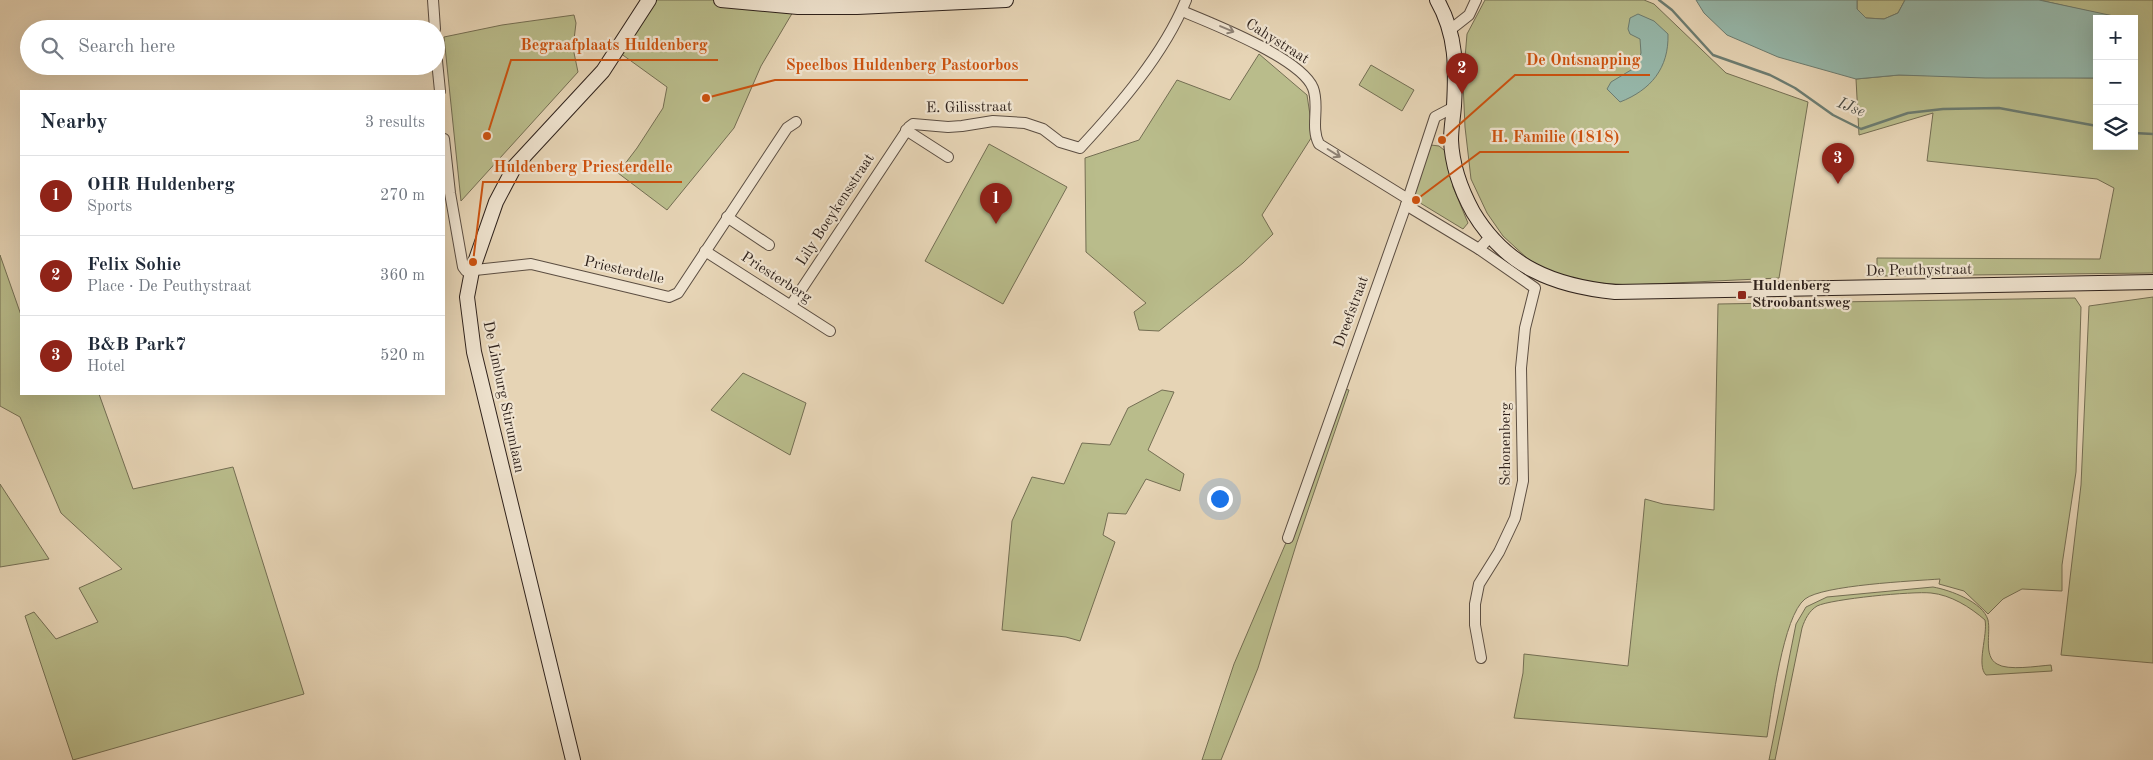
<!DOCTYPE html>
<html lang="en">
<head>
<meta charset="utf-8">
<style>
	:root { --surface:#fff; --page:#f2f2f3; --text:#1f2937; --muted:#747a83; --line:#e0e1e3; --accent:#8f2418 }
	body { margin:0; font-family:"Old Standard TT",serif; background:var(--page); color:var(--text) }
	.controls { position:absolute; right:15px; top:15px; display:grid; overflow:hidden; border-radius:0px; box-shadow:0 5px 20px #0002 }
	.controls button { width:45px; height:45px; display:grid; place-items:center; padding:0; border:0; border-bottom:1px solid var(--line); background:var(--surface); color:var(--text); font:25px sans-serif }
	.you { position:absolute; left:1219px; top:498px; width:18px; height:18px; margin:-12px; border:4px solid #fff; border-radius:50%; background:#1a73e8; box-shadow:0 0 0 8px #1a73e833 }
	.badge { display:grid; place-items:center; width:32px; height:32px; border-radius:50%; background:var(--accent); color:#fff; font-size:16px; font-weight:700 }
	.pin { position:absolute; translate:-50% -41px; filter:drop-shadow(0 1px 2px #0008) }
	.pin::after { content:''; position:absolute; top:26px; width:18px; height:15px; background:inherit; clip-path:polygon(0 0,100% 0,50% 100%) }
	.list { margin:0; padding:0; list-style:none }
	h2 { display:flex; justify-content:space-between; align-items:center; height:65px; margin:0; padding:0 20px; font-size:21px }
	h2 small { font-size:16px; font-weight:400; color:var(--muted) }
	.list li { display:grid; grid-template-columns:32px 1fr auto; gap:15px; align-items:center; box-sizing:border-box; height:80px; padding:0 20px; border-top:1px solid var(--line) }
	.list b { display:block; font-size:19px; white-space:nowrap }
	.list p { margin:0; font-size:16px; white-space:nowrap; color:var(--muted) }
	.list em { font-size:16px; font-style:normal; color:var(--muted) }
	.icon { flex:none; width:28px; height:28px; fill:none; stroke:currentColor; stroke-width:2; stroke-linecap:round; stroke-linejoin:round }
	.map { position:relative; flex:none; width:2153px; height:760px; overflow:hidden }
	.search { position:absolute; background:var(--surface); box-shadow:0 5px 20px #0002; left:20px; top:20px; width:425px; height:55px; display:flex; align-items:center; gap:12px; box-sizing:border-box; padding:0 18px; border-radius:28px; color:var(--muted); font-size:19px }
	.panel { position:absolute; background:var(--surface); box-shadow:0 5px 20px #0002; left:20px; top:90px; width:425px; height:305px; border-radius:0px }
	.map>svg:first-child { display:block }
</style>
</head>
<body>
<div class="map">
<svg width="2153" height="760" viewBox="0 0 2153 760">
	<rect width="100%" height="100%" fill="#e6d4b5"/>
	<filter id="stains"><feTurbulence type="fractalNoise" baseFrequency=".004" numOctaves="4"/><feColorMatrix values="0 0 0 0 .2 0 0 0 0 .09 0 0 0 0 .02 0 0 0 .5 -.17"/></filter>
	<radialGradient id="worn" r=".72"><stop offset=".6" stop-color="#630" stop-opacity="0"/><stop offset="1" stop-color="#630" stop-opacity=".3"/></radialGradient>
	<g fill="#b9bc8b" stroke="#746e53">
		<polygon points="654,0 800,0 761,66 734,128 667,210 618,173 637,148 663,108 667,87 620,53"/>
		<polygon points="1485,0 1644,0 1654,4 1726,73 1808,102 1779,278 1630,285 1586,282 1553,273 1528,259 1503,236 1487,213 1471,179 1465,127 1463,82 1467,34"/>
		<polygon points="1857,0 1905,0 1898,13 1884,19 1866,18 1857,9"/>
		<polygon points="2039,0 2153,0 2153,273 1877,276 1877,258 2100,259 2114,188 2097,179 1927,161 1933,113 1859,135 1856,79 1899,75 2097,78 2097,146 2134,146 2134,19 2123,19"/>
		<polygon points="574,15 576,23 573,48 578,72 461,201 444,37 502,25"/>
		<polygon points="1259,54 1307,95 1313,135 1262,215 1273,234 1243,263 1159,331 1139,330 1134,312 1146,303 1086,252 1085,158 1139,140 1177,80 1230,100"/>
		<polygon points="1371,65 1414,90 1402,111 1359,85"/>
		<polygon points="989,144 1067,187 1003,304 925,261"/>
		<polygon points="1431,145 1439,146 1449,154 1453,187 1468,223 1463,229 1412,198"/>
		<polygon points="0,255 21,315 21,394 99,394 133,489 233,467 304,694 73,760 25,616 34,612 56,639 98,622 79,588 122,569 61,513 20,417 0,406"/>
		<polygon points="2153,297 2153,663 2061,655 2081,485 2089,306"/>
		<path d="M2075,298L2081,307L2076,472L2062,565V591L2022,589L2003,599L1988,614L1964,591L1939,584L1940,579C1913,581 1823,585 1805,599C1783,616 1772,707 1767,737L1514,718L1523,673L1524,654L1628,666C1634,610 1640,555 1645,499L1663,504L1714,510L1718,304Z"/>
		<polygon points="743,373 806,403 790,455 711,410"/>
		<polygon points="1340,388 1349,390 1297,542 1258,668 1221,760 1202,760 1234,664 1288,538"/>
		<polygon points="1162,390 1174,392 1148,450 1184,474 1180,491 1146,479 1126,514 1108,513 1103,535 1115,542 1080,641 1066,637 1002,630 1012,521 1032,477 1064,484 1082,443 1110,445 1128,408"/>
		<polygon points="0,484 49,559 0,567"/>
		<path d="M1933,587C1950,590 1983,602 1988,620C1991,633 1983,656 1997,664C2008,671 2037,666 2051,665L2052,671L1986,675C1976,665 1988,635 1985,620C1970,607 1951,595 1931,593C1913,591 1831,599 1817,606C1809,611 1805,619 1802,628L1775,760H1769L1796,624L1806,607L1827,597Z"/>
	</g>
	<g fill="#96b8ab" stroke="#6c7c71">
		<polygon points="1696,0 1857,0 1857,9 1866,18 1884,19 1898,13 1905,0 2039,0 2123,18 2097,19 2097,78 1985,78 1899,75 1856,79 1778,57 1727,35 1704,13"/>
		<path d="M1638,14L1654,21L1668,34C1669,68 1651,90 1620,102L1607,89L1611,82L1636,67L1641,53L1640,39L1630,34L1628,29L1630,18Z"/>
	</g>
	<g fill="none" stroke-linecap="round" stroke-linejoin="round">
		<g stroke="#6c7c71" stroke-width="2.5">
			<polyline points="1659,0 1672,10 1713,55 1770,75 1795,88 1833,115 1861,129 1908,113 1943,109 1999,108 2097,126"/>
			<polyline points="2134,133 2153,134"/>
		</g>
		<defs>
			<g id="street">
				<polyline points="433,0 435,29"/>
				<path d="M1182,11C1211,23 1301,58 1313,88C1320,106 1310,127 1319,144L1408,199"/>
				<polyline points="1450,30 1469,15 1476,0"/>
				<polyline points="436,51 440,91"/>
				<polyline points="906,130 948,157"/>
				<polyline points="444,139 450,193 463,267 466,271 531,264 669,297 678,293 787,128 796,122"/>
				<polyline points="1406,205 1479,249 1490,237"/>
				<polyline points="727,217 769,245"/>
				<polyline points="1479,249 1535,288 1525,328 1521,368 1523,481 1515,518 1499,552 1479,584 1475,604 1475,625 1481,658"/>
				<polyline points="705,251 830,331"/>
				<path d="M791,305L909,127L913,124L948,127L962,126L993,121L1025,123L1043,129L1060,142L1080,148C1119,106 1164,54 1186,0"/>
				<polyline points="1288,538 1406,205 1435,117 1454,107"/>
			</g>
			<g id="secondary">
				<polyline points="721,0 798,7 857,7 1006,0"/>
				<path d="M1437,0C1457,35 1456,68 1454,106C1453,118 1451,129 1451,140C1452,166 1461,190 1473,212C1506,267 1554,286 1615,292L2153,282"/>
				<polyline points="573,760 474,352 467,297 472,271 496,202 515,166 603,71 649,0"/>
			</g>
		</defs>
		<use href="#street" stroke="#5c4e42" stroke-width="12"/>
		<use href="#secondary" stroke="#2e211b" stroke-width="16"/>
		<use href="#street" stroke="#efe3cf" stroke-width="10"/>
		<use href="#secondary" stroke="#efe3cf" stroke-width="14"/>
	</g>
	<defs><path id="oneway-shaft" d="M-6 0H5M1.5-3L5.5 0L1.5 3" fill="none" stroke-width="1.6" stroke-linecap="round" stroke-linejoin="round" transform="scale(1.25)"/></defs>
	<g stroke="#8e8275">
		<use href="#oneway-shaft" transform="translate(1227 29) rotate(23)"/>
		<use href="#oneway-shaft" transform="translate(1334 153) rotate(32)"/>
	</g>
	<rect fill="#8f2418" stroke="#efe3cf" stroke-width="2" x="1737" y="290" width="10" height="10" rx="2.5"/>
	<g text-anchor="middle" dominant-baseline="central" stroke-width="4.5" stroke-linejoin="round" paint-order="stroke">
		<g font-size="15" fill="#2e211b" stroke="#efe3cf">
			<text transform="translate(1277 42) rotate(32)">Cahystraat</text>
			<text transform="translate(969 108) rotate(-1)">E. Gilisstraat</text>
			<text transform="translate(836 210) rotate(-57)">Lily Boeykensstraat</text>
			<text transform="translate(624 271) rotate(13)">Priesterdelle</text>
			<text transform="translate(1919 271) rotate(-1)">De Peuthystraat</text>
			<text transform="translate(776 278) rotate(33)">Priesterberg</text>
			<text transform="translate(1352 312) rotate(-70)">Dreefstraat</text>
			<text transform="translate(503 397) rotate(78)">De Limburg Stirumlaan</text>
			<text transform="translate(1506 444) rotate(-90)">Schonenberg</text>
		</g>
		<g font-size="15" font-weight="bold" fill="#2e211b" stroke="#efe3cf" text-anchor="start">
			<text x="1752" y="286">Huldenberg<tspan x="1752" dy="17">Stroobantsweg</tspan></text>
		</g>
		<g font-size="16" font-style="italic" fill="#4d4e46" stroke="#efe3cf">
			<text transform="translate(1851 108) rotate(22)">IJse</text>
		</g>
	</g>
	<path fill="none" stroke="#cc510e" stroke-width="2" d="M487 136L511 60H718M1442 140L1515 75H1650M706 98L775 80H1028M1416 200L1480 152H1629M473 262L483 182H682"/>
	<g fill="#cc510e" stroke="#efe3cf" stroke-width="2">
		<circle cx="487" cy="136" r="5"/>
		<circle cx="1442" cy="140" r="5"/>
		<circle cx="706" cy="98" r="5"/>
		<circle cx="1416" cy="200" r="5"/>
		<circle cx="473" cy="262" r="5"/>
	</g>
	<g font-size="16" text-anchor="middle" font-weight="bold" fill="#cc510e" stroke="#efe3cf" stroke-width="4.5" stroke-linejoin="round" paint-order="stroke">
		<text x="614" y="50">Begraafplaats Huldenberg</text>
		<text x="1583" y="65">De Ontsnapping</text>
		<text x="902" y="70">Speelbos Huldenberg Pastoorbos</text>
		<text x="1555" y="142">H. Familie (1818)</text>
		<text x="583" y="172">Huldenberg Priesterdelle</text>
	</g>
	<rect width="100%" height="100%" filter="url(#stains)"/>
	<rect width="100%" height="100%" fill="url(#worn)"/>
</svg>
<div class="controls">
<button>+</button>
<button>−</button>
<button><svg class="icon" aria-label="layers" viewBox="0 0 24 24"><path d="M12 4l9 5-9 5-9-5zM3 14l9 5 9-5"/></svg></button>
</div>
<div class="you"></div>
<div class="pin badge" style="left:996px;top:224px">1</div>
<div class="pin badge" style="left:1462px;top:94px">2</div>
<div class="pin badge" style="left:1838px;top:184px">3</div>
<div class="search"><svg class="icon" aria-label="search" viewBox="0 0 24 24"><circle cx="10" cy="10" r="6"/><path d="M15 15l6 6"/></svg>Search here</div>
<section class="panel">
<h2>Nearby<small>3 results</small></h2>
<ul class="list">
<li><span class="badge">1</span><div><b>OHR Huldenberg</b><p>Sports</p></div><em>270 m</em></li>
<li><span class="badge">2</span><div><b>Felix Sohie</b><p>Place · De Peuthystraat</p></div><em>360 m</em></li>
<li><span class="badge">3</span><div><b>B&amp;B Park7</b><p>Hotel</p></div><em>520 m</em></li>
</ul>
</section>
</div>
</body>
</html>
